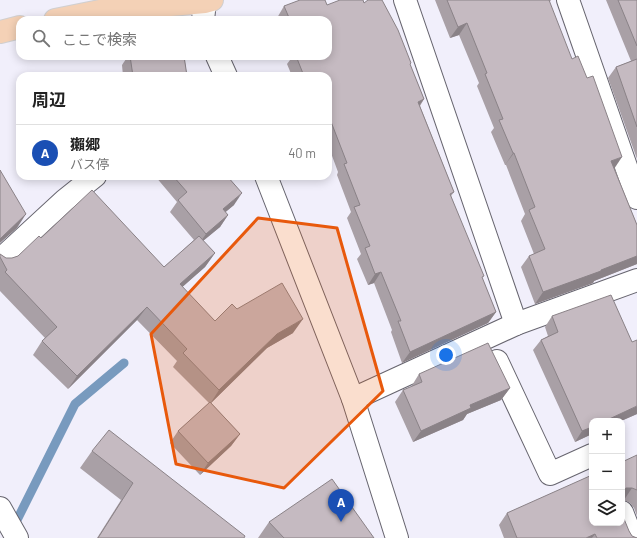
<!DOCTYPE html>
<html lang="ja">
<head>
<meta charset="utf-8">
<style>
	:root { --surface:#fff; --page:#f2f2f2; --text:#222; --muted:#767676; --line:#e0e0e0; --accent:#4b681c }
	body { margin:0; font-family:Barlow,"Noto Sans JP",sans-serif; background:var(--page); color:var(--text) }
	.controls { position:absolute; right:12px; bottom:12px; display:grid; overflow:hidden; border-radius:8px; box-shadow:0 2px 10px #0003 }
	.controls button { width:36px; height:36px; display:grid; place-items:center; padding:0; border:0; border-bottom:1px solid var(--line); background:var(--surface); color:var(--text); font:20px sans-serif }
	.you { position:absolute; left:446px; top:355px; width:14px; height:14px; margin:-10px; border:3px solid #fff; border-radius:50%; background:#1a73e8; box-shadow:0 0 0 6px #1a73e833 }
	.badge { display:grid; place-items:center; width:26px; height:26px; border-radius:50%; background:var(--accent); color:#fff; font-size:13px; font-weight:700 }
	.pin { position:absolute; translate:-50% -33px; filter:drop-shadow(0 1px 2px #0008) }
	.pin::after { content:''; position:absolute; top:21px; width:14px; height:12px; background:inherit; clip-path:polygon(0 0,100% 0,50% 100%) }
	.list { margin:0; padding:0; list-style:none }
	h2 { display:flex; justify-content:space-between; align-items:center; height:52px; margin:0; padding:0 16px; font-size:17px }
	h2 small { font-size:13px; font-weight:400; color:var(--muted) }
	.list li { display:grid; grid-template-columns:26px 1fr auto; gap:12px; align-items:center; box-sizing:border-box; height:56px; padding:0 16px; border-top:1px solid var(--line) }
	.list b { display:block; font-size:15px; white-space:nowrap }
	.list p { margin:0; font-size:13px; white-space:nowrap; color:var(--muted) }
	.list em { font-size:13px; font-style:normal; color:var(--muted) }
	.icon { flex:none; width:22px; height:22px; fill:none; stroke:currentColor; stroke-width:2; stroke-linecap:round; stroke-linejoin:round }
	.map { position:relative; flex:none; width:637px; height:538px; overflow:hidden }
	.search { position:absolute; background:var(--surface); box-shadow:0 2px 10px #0003; left:16px; top:16px; width:316px; height:44px; display:flex; align-items:center; gap:10px; box-sizing:border-box; padding:0 14px; border-radius:12px; color:var(--muted); font-size:15px }
	.panel { position:absolute; background:var(--surface); box-shadow:0 2px 10px #0003; left:16px; top:72px; width:316px; height:108px; border-radius:12px }
	.map>svg:first-child { display:block }
</style>
</head>
<body>
<div class="map">
<svg width="637" height="538" viewBox="0 0 637 538">
	<rect width="100%" height="100%" fill="#f1effb"/>
	<g fill="none" stroke-linecap="round" stroke-linejoin="round">
		<polyline stroke="#789abe" stroke-width="9" points="13,528 75,404 124,363"/>
		<defs>
			<g id="street">
				<polyline points="405,0 516,324"/>
				<polyline points="568,0 637,198"/>
				<polyline points="0,260 65,200 95,176"/>
				<polyline points="497,361 550,474 592,455"/>
				<polyline points="353,399 516,324 637,280"/>
				<polyline points="0,508 17,538"/>
				<polyline points="622,512 632,538"/>
			</g>
			<g id="secondary">
				<polyline points="203,20 205,2"/>
				<polyline points="217,56 226,76"/>
				<polyline points="266,176 353,399 397,538"/>
			</g>
			<g id="primary">
				<polyline points="55,20 100,11 205,2 212,0"/>
				<polyline points="0,32 20,27"/>
			</g>
		</defs>
		<use href="#street" stroke="#67656f" stroke-width="24"/>
		<use href="#secondary" stroke="#67656f" stroke-width="24"/>
		<use href="#primary" stroke="#d0cfd0" stroke-width="24"/>
		<use href="#street" stroke="#fff" stroke-width="22"/>
		<use href="#secondary" stroke="#fff" stroke-width="22"/>
		<use href="#primary" stroke="#f4d1b6" stroke-width="22"/>
	</g>
	<g fill="#a9a0a6">
		<polygon points="435,0 551,0 549,3 637,225 637,264 594,281 593,283 535,304 521,267 529,256 534,254 521,221 525,214 506,165 505,165 491,132 494,128 477,86 479,83 459,35 450,38"/>
		<polygon points="606,0 637,0 637,159 608,78 616,67 631,61"/>
		<polygon points="364,3 410,65 424,99 420,106 454,192 451,196 482,278 496,312 488,323 402,363 391,332 392,330 374,283 368,285 357,259 361,254 347,218 351,212 337,175 338,172 328,145 328,76 292,76 287,64 293,56 328,56 328,20 278,20 277,18 284,6 327,5"/>
		<polygon points="128,56 184,56 187,76 123,76 122,65"/>
		<polygon points="20,127 20,140 16,133"/>
		<polygon points="155,176 227,176 234,205 225,212 228,215 220,227 203,241 215,253 205,267 182,287 215,321 237,309 293,333 267,348 211,403 240,434 231,446 200,475 170,443 178,431 209,403 173,367 177,361 137,320 68,389 33,355 42,341 45,338 0,291 0,254 6,258 12,258 18,256 41,238 164,267 194,240 170,212 177,202"/>
		<polygon points="552,316 637,414 621,421 592,421 592,434 575,442 533,350 541,340 548,336 545,327"/>
		<polygon points="419,374 510,388 501,400 467,414 463,420 413,442 395,402 403,390 411,387"/>
		<polygon points="92,451 244,538 97,538 121,500 80,468"/>
		<polygon points="637,455 637,516 634,508 630,503 624,500"/>
		<polygon points="507,513 629,531 632,536 637,538 504,538 499,525"/>
		<polygon points="269,522 374,538 258,538"/>
	</g>
	<g fill="#8a8287">
		<polygon points="467,23 459,35 450,38 458,27"/>
		<polygon points="424,99 416,110 418,102"/>
		<polygon points="513,153 514,153 505,165"/>
		<polygon points="622,157 614,169 611,161"/>
		<polygon points="242,193 234,205 215,221 223,209"/>
		<polygon points="26,214 17,228 0,243 0,239 1,237"/>
		<polygon points="228,215 220,227 198,245 206,234"/>
		<polygon points="215,253 205,267 170,298 180,284"/>
		<polygon points="637,256 637,264 594,281 593,283 535,304 543,292"/>
		<polygon points="381,272 374,283 368,285 375,274"/>
		<polygon points="147,307 137,320 68,389 77,376"/>
		<polygon points="496,312 488,323 402,363 410,352"/>
		<polygon points="303,319 293,333 267,348 210,404 219,390 277,334"/>
		<polygon points="510,388 501,400 467,414 463,420 413,442 421,431 470,405"/>
		<polygon points="637,406 637,414 621,421 605,421"/>
		<polygon points="592,427 592,434 575,442 582,431"/>
		<polygon points="240,434 231,446 200,475 208,463"/>
		<polygon points="626,488 632,488 624,500 622,500 622,491"/>
		<polygon points="595,534 592,538 586,538"/>
	</g>
	<g fill="#c5bac1" stroke="#8a8287">
		<polygon points="300,0 325,0 327,5 340,0 363,0 364,3 368,0 382,0 398,30 411,63 410,64 424,99 418,102 454,192 450,194 484,276 482,277 496,312 410,352 398,321 401,321 381,272 375,274 365,248 370,246 354,207 360,205 344,164 347,163 328,114 328,76 304,76 296,56 328,56 328,20 290,20 284,6"/>
		<polygon points="447,0 549,0 572,59 578,56 587,78 593,76 622,157 611,161 637,225 637,256 601,270 601,271 543,292 529,256 545,249 529,210 535,207 514,153 513,153 499,120 503,119 485,74 487,73 467,23 458,27"/>
		<polygon points="618,0 637,0 637,46"/>
		<polygon points="130,56 184,56 187,76 133,76"/>
		<polygon points="637,59 637,127 616,67"/>
		<polygon points="0,170 26,214 0,239"/>
		<polygon points="173,176 227,176 242,193 223,209 228,215 206,234 178,200 187,192"/>
		<polygon points="92,190 164,267 199,236 215,253 180,284 215,321 232,304 237,309 282,283 303,319 277,334 219,390 183,353 187,349 147,307 77,376 42,341 57,327 5,272 7,270 0,257 0,254 6,258 12,258 18,256 39,236 41,238"/>
		<polygon points="611,295 632,342 637,340 637,406 605,421 592,421 592,427 582,431 541,340 558,332 552,316"/>
		<polygon points="488,343 510,388 470,405 471,408 421,431 403,390 422,382 419,374"/>
		<polygon points="210,402 240,434 208,463 178,431"/>
		<polygon points="109,430 245,536 244,538 98,538 133,483 92,451"/>
		<polygon points="637,455 637,490 632,488 626,488 622,491 622,462"/>
		<polygon points="592,475 592,523 622,523 622,514 629,531 632,536 637,538 597,538 595,534 586,538 517,538 507,513"/>
		<polygon points="332,479 374,538 284,538 269,522"/>
	</g>
	<path fill="#e8590c" fill-opacity="0.2" stroke="#e8590c" stroke-width="3" stroke-linejoin="round" d="M258,218L337,228L383,391L284,488L176,464L151,334Z"/>
</svg>
<div class="controls">
<button>+</button>
<button>−</button>
<button><svg class="icon" aria-label="layers" viewBox="0 0 24 24"><path d="M12 4l9 5-9 5-9-5zM3 14l9 5 9-5"/></svg></button>
</div>
<div class="you"></div>
<div class="pin badge" style="left:341px;top:522px;background:#1a4fb4">A</div>
<div class="search"><svg class="icon" aria-label="search" viewBox="0 0 24 24"><circle cx="10" cy="10" r="6"/><path d="M15 15l6 6"/></svg>ここで検索</div>
<section class="panel">
<h2>周辺<small></small></h2>
<ul class="list">
<li><span class="badge" style="background:#1a4fb4">A</span><div><b>獺郷</b><p>バス停</p></div><em>40 m</em></li>
</ul>
</section>
</div>
</body>
</html>
